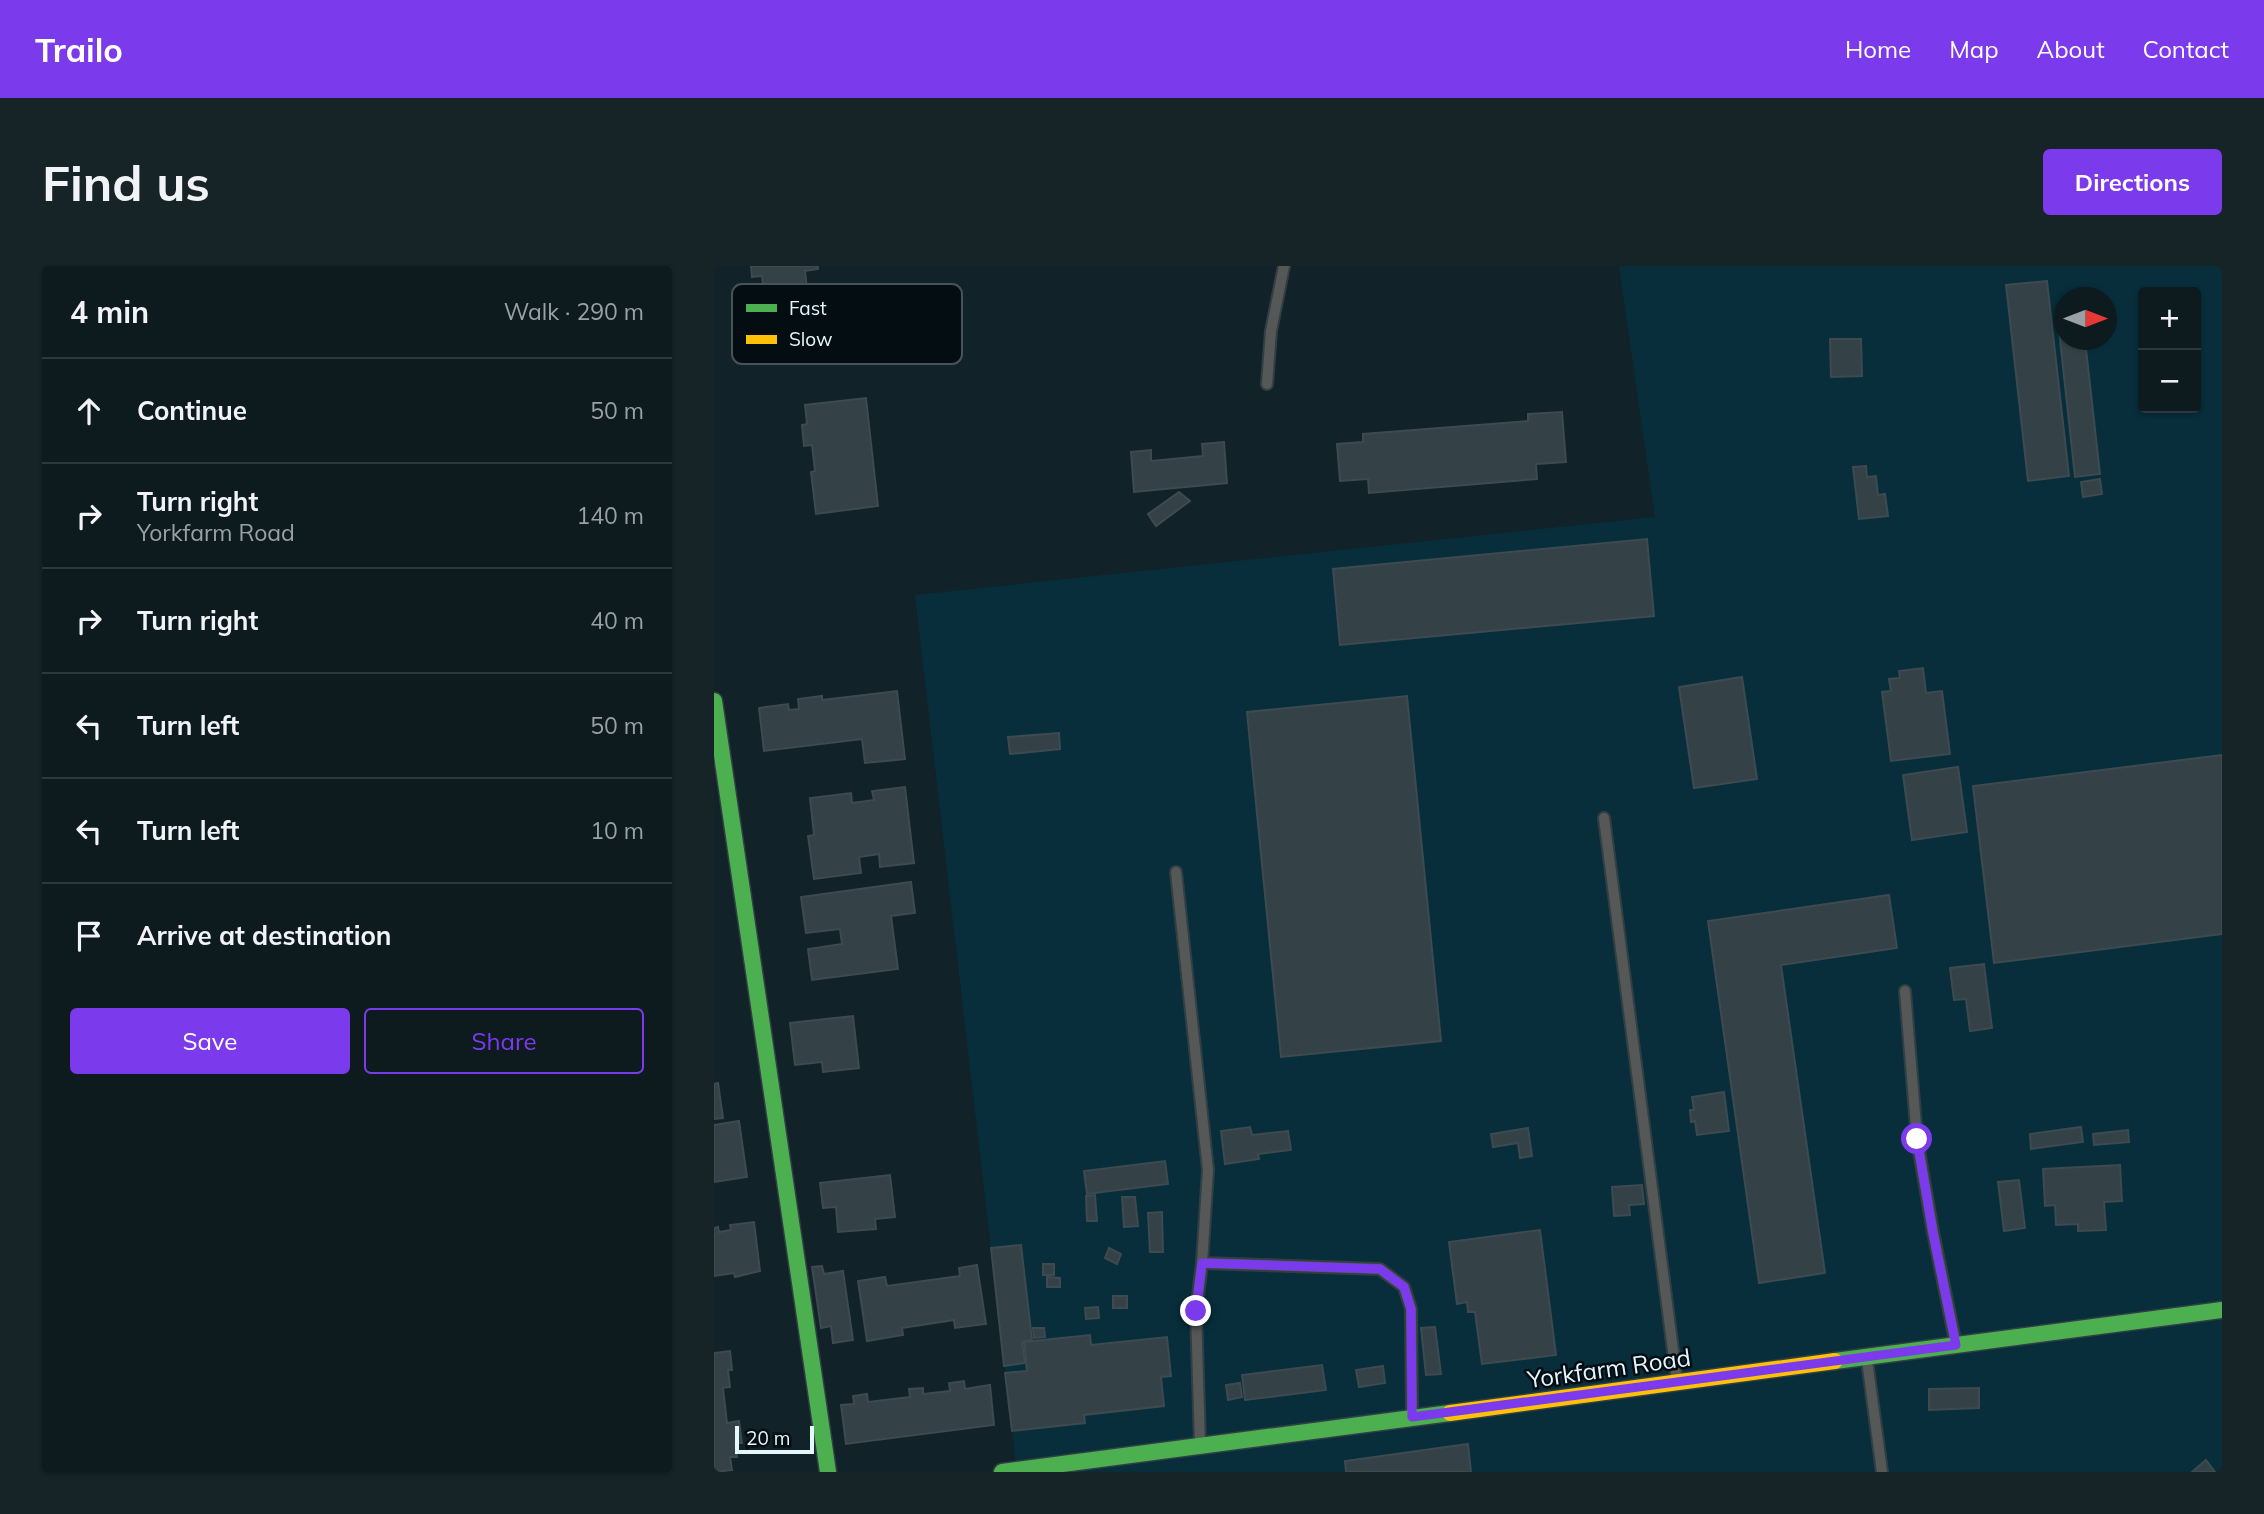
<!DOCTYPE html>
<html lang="en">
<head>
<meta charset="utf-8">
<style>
	:root { --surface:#0d1a1e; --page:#162327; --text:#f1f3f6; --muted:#9aa1a4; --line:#2d383c; --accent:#7c3aed }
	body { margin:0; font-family:Mulish,sans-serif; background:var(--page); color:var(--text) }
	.controls { position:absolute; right:21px; top:21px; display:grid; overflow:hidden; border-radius:7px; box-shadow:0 2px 5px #0004 }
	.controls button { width:63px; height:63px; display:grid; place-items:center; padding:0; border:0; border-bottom:2px solid var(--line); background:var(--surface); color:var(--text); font:35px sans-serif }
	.compass { position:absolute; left:1340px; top:21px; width:63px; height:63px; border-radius:50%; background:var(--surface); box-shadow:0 2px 5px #0004; rotate:90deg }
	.scale { position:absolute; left:21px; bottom:18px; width:79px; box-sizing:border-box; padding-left:7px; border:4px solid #e6f6fe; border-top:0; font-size:19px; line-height:24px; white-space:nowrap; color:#e6f6fe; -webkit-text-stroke:5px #030d12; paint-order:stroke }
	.stop { position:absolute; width:21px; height:21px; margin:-16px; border:5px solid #7c3aed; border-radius:50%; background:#fff }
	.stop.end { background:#7c3aed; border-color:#fff; box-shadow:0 2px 7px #0008 }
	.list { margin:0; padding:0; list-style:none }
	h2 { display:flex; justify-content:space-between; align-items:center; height:91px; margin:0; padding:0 28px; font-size:30px }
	h2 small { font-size:23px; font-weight:400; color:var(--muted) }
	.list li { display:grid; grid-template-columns:46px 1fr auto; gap:21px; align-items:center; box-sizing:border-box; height:105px; padding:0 28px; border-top:2px solid var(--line) }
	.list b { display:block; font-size:26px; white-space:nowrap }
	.list p { margin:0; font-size:23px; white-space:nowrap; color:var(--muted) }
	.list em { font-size:23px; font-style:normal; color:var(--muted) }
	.actions { display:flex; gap:14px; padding:21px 28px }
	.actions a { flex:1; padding:16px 0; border:2px solid var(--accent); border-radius:7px; text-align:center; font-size:24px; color:var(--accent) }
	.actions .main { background:var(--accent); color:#fff }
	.icon { flex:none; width:38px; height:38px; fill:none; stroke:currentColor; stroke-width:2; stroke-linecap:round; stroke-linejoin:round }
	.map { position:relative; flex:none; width:1508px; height:1206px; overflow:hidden; border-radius:7px }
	header { display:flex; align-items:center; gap:42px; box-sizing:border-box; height:98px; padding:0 35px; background:var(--accent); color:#fff }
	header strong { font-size:33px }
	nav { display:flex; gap:38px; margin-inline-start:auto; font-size:24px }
	.intro { display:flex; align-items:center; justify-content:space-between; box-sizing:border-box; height:168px; padding:0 42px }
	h1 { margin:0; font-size:49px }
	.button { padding:18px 32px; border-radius:7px; background:var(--accent); color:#fff; font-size:24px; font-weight:700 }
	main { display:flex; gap:42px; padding:0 42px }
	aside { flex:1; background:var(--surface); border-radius:7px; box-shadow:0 2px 5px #0004 }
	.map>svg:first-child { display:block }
</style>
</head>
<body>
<header>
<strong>Trailo</strong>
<nav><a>Home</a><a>Map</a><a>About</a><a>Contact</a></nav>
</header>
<div class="intro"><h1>Find us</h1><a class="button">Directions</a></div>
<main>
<aside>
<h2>4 min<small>Walk · 290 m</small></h2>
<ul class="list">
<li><svg class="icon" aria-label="ahead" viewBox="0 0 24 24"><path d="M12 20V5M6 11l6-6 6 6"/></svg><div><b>Continue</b></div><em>50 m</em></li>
<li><svg class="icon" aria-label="right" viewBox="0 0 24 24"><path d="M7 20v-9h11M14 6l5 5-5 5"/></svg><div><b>Turn right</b><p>Yorkfarm Road</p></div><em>140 m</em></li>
<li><svg class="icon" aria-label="right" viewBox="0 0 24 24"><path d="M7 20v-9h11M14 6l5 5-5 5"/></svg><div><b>Turn right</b></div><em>40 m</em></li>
<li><svg class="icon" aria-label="left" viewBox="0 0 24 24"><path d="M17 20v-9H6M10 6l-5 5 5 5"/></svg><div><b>Turn left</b></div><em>50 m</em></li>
<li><svg class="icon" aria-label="left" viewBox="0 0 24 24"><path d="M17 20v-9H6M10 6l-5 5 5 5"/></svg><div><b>Turn left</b></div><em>10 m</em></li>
<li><svg class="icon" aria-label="arrive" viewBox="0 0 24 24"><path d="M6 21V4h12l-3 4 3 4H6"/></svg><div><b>Arrive at destination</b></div></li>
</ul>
<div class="actions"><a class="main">Save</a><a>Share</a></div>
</aside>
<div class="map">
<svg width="1508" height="1206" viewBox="0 0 1508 1206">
	<rect width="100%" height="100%" fill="#112228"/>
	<path fill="#082e3c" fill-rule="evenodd" d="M905,0H1508V1206H303L201,329L941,251ZM1429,26H1482V142H1429ZM1350,32H1392V74H1350Z"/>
	<g fill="#344247" stroke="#3d4a50" stroke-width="2">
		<polygon points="37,0 104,0 104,3 91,5 93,23 50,29 48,10 38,11"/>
		<polygon points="1333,15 1355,210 1314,215 1292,19"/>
		<polygon points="1350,45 1350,74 1371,74 1386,208 1361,211 1343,46"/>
		<polygon points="1116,73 1147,73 1148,110 1117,111"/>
		<polygon points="152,132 164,240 102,248 97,206 101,205 98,179 90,180 88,159 93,158 91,139"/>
		<polygon points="848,146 852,196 822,198 823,213 655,227 654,213 626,215 623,178 649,176 649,168 814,155 814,148"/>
		<polygon points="510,176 513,217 420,226 417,186 437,184 437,195 489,190 488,178"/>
		<polygon points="1152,200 1153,211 1162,210 1164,229 1171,228 1174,250 1145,253 1139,201"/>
		<polygon points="1386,213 1388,228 1369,231 1367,216"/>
		<polygon points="465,226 476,235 442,260 434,248"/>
		<polygon points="933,273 940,350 626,379 619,303"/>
		<polygon points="1209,402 1212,427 1228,425 1236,488 1177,495 1168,426 1177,425 1175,413 1186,412 1185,405"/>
		<polygon points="1028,411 1043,513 980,522 965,421"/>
		<polygon points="183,425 191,493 151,497 148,473 50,485 45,442 74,438 75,444 85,443 84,433 108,430 108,434"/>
		<polygon points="693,430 727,775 567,791 533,446"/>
		<polygon points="345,467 346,483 296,488 294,471"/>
		<polygon points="1508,489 1508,668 1280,697 1259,520"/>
		<polygon points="1244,501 1253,566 1198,574 1189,509"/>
		<polygon points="191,521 200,597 166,601 165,588 145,591 147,607 100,613 94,570 100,569 96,532 137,527 138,537 160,534 158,525"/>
		<polygon points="197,616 201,647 177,650 184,703 98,714 94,683 128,678 126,663 92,667 87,631"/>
		<polygon points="1175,629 1183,682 1067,699 1111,1007 1045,1017 994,655"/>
		<polygon points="1270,698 1278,762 1256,765 1252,733 1240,734 1236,702"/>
		<polygon points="139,750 145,802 109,806 108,796 81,799 76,757"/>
		<polygon points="4,817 9,852 0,853 0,818"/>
		<polygon points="1010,826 1015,865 983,869 981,855 977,856 976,844 980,844 978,831"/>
		<polygon points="25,855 33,911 0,916 0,859"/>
		<polygon points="536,861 538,869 574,865 577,884 544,888 545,893 511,898 507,865"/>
		<polygon points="1367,861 1369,876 1317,883 1316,868"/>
		<polygon points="814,862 818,890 806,892 804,877 779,881 777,868"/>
		<polygon points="1414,864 1415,876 1380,879 1379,868"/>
		<polygon points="451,895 454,918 373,928 370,905"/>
		<polygon points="1406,899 1408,935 1390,936 1392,964 1364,965 1364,958 1342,959 1341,939 1331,940 1329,903"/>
		<polygon points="176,909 181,951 161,953 162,963 124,966 122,941 109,942 106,917"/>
		<polygon points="1305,914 1311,962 1290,965 1284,916"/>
		<polygon points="928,919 930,938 915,939 916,949 900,950 898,921"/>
		<polygon points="381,929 383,955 373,955 372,930"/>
		<polygon points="408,931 421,931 424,960 410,961"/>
		<polygon points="448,946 449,986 436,986 434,947"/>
		<polygon points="40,956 46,1005 21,1011 20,1007 0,1010 0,962 4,961 5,966 17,964 16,959"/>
		<polygon points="826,964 842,1089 768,1098 761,1046 754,1046 753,1036 743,1038 735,976"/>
		<polygon points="307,979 318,1074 308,1076 311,1097 290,1100 277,982"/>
		<polygon points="395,982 407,988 403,998 391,992"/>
		<rect x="329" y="998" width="11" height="11"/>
		<polygon points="263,999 272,1058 241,1062 240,1054 188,1062 189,1069 153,1075 144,1015 171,1011 173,1020 246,1010 245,1002"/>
		<polygon points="108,1000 110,1008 129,1005 139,1074 119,1077 117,1060 107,1062 98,1001"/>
		<polygon points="333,1011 346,1012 346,1021 333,1021"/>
		<rect x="399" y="1030" width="14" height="12"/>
		<polygon points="384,1041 385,1052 372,1053 371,1042"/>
		<polygon points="721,1061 727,1108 712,1109 707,1062"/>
		<polygon points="319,1062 330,1062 331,1071 320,1072"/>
		<polygon points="376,1069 377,1079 453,1071 457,1110 447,1111 450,1140 370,1149 371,1157 298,1165 291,1107 313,1105 310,1076"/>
		<polygon points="16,1085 18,1104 14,1104 16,1121 9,1122 13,1157 25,1155 28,1177 21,1177 23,1191 16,1191 18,1204 0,1206 0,1087"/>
		<polygon points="608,1099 612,1124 531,1134 528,1109"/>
		<polygon points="669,1100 671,1117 645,1121 642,1104"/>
		<polygon points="250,1115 251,1123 276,1119 280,1159 132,1178 127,1139 140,1138 139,1130 153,1128 154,1136 196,1131 195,1123 209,1122 209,1128 236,1125 235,1117"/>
		<polygon points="526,1117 528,1131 514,1134 512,1119"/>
		<polygon points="1265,1122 1265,1142 1215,1144 1215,1123"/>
		<polygon points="754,1178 757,1206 632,1206 631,1195"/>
		<polygon points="1492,1194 1501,1206 1478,1206"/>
	</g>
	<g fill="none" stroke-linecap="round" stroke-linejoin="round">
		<defs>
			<g id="lane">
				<polyline points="553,118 557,65 570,0"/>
				<polyline points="890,552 963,1115"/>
				<polyline points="462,606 494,904 488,997 482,1045 486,1178"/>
				<polyline points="1191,725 1203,873 1219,966 1242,1079"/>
				<polyline points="488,997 666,1003 690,1021 697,1043 698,1148"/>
				<polyline points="1153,1094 1168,1206"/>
			</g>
			<g id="fast">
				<polyline points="0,435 114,1206"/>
				<polyline points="1121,1095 1508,1044"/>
				<polyline points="288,1206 736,1147"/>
			</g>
			<polyline id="slow" points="736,1147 1121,1095"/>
		</defs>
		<use href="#lane" stroke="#313f44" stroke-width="14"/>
		<use href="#fast" stroke="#313f44" stroke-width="19"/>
		<use href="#slow" stroke="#313f44" stroke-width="19"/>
		<use href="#lane" stroke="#565858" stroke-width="10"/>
		<use href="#fast" stroke="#4caf50" stroke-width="16"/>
		<use href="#slow" stroke="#ffc107" stroke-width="16"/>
	</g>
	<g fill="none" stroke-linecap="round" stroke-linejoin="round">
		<polyline stroke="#7c3aed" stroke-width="9" points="482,1045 488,997 666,1003 690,1021 697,1043 698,1151 1242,1079 1219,967 1203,873"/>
	</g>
	<g text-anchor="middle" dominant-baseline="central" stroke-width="5" stroke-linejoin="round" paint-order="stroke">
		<g font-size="24" fill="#e6f6fe" stroke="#030d12">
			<text transform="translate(895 1102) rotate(-8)">Yorkfarm Road</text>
		</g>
	</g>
	<rect x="18" y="18" width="230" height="80" rx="10" fill="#030d12" stroke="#475359" stroke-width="2"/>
	<rect x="32" y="38" width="31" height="8" fill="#4caf50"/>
	<rect x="32" y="69" width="31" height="9" fill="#ffc107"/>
	<g font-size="19" fill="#e6f6fe">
		<text x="75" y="49">Fast</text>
		<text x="75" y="80">Slow</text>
	</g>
</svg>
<div class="controls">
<button>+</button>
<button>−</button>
</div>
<svg class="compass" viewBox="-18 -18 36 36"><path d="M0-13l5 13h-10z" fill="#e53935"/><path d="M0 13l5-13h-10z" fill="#9aa1a4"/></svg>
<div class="scale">20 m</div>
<div class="stop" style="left:1203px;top:873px"></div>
<div class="stop end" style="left:482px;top:1045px"></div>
</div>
</main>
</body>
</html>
